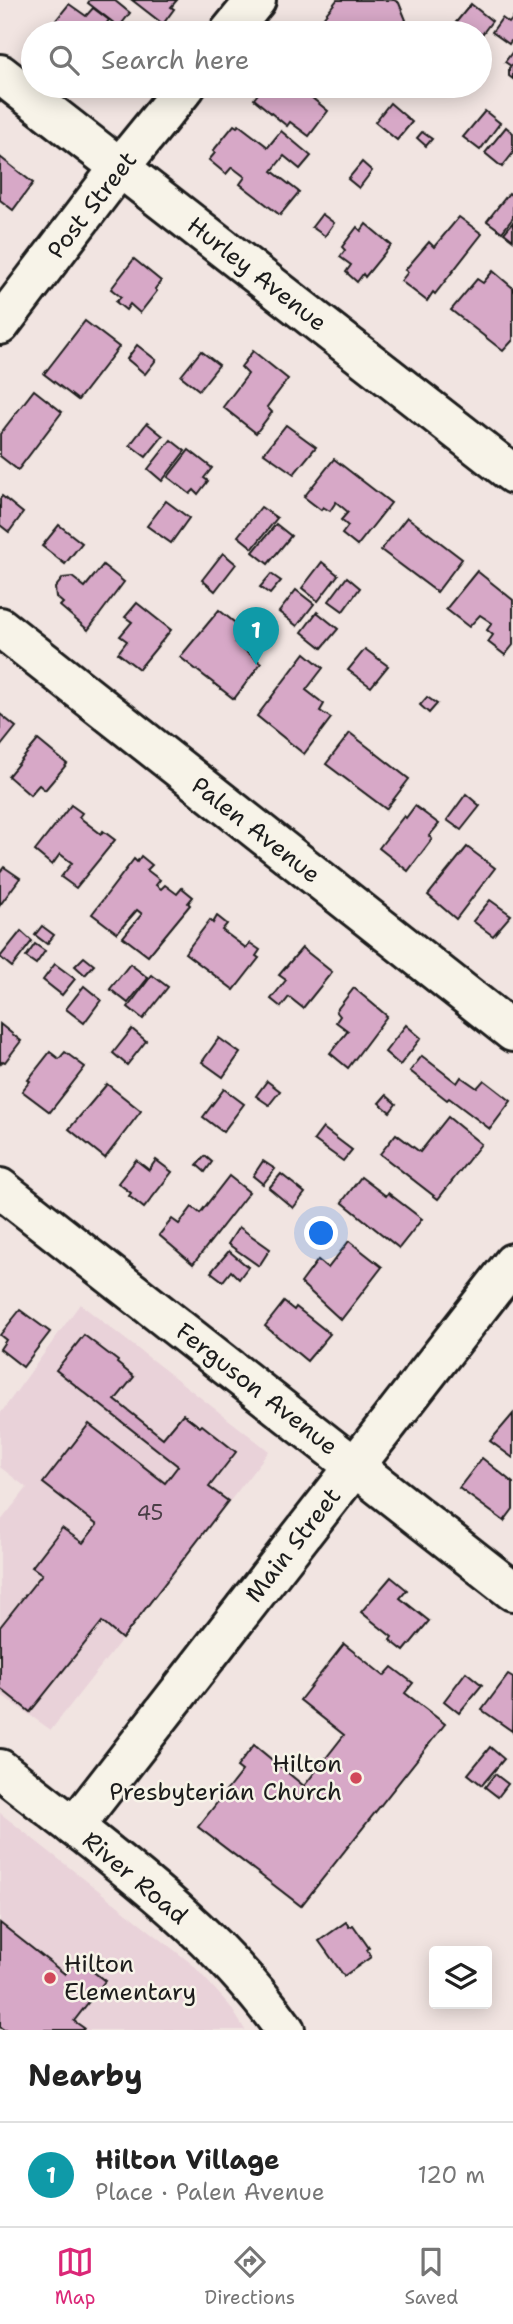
<!DOCTYPE html>
<html lang="en">
<head>
<meta charset="utf-8">
<style>
	:root { --surface:#fff; --page:#f6f6f6; --text:#222; --muted:#767676; --line:#e0e0e0; --accent:#db2777 }
	body { margin:0; font-family:"Shantell Sans",sans-serif; background:var(--page); color:var(--text) }
	.controls { position:absolute; right:21px; bottom:21px; display:grid; overflow:hidden; border-radius:7px; box-shadow:0 4px 18px #0003 }
	.controls button { width:63px; height:63px; display:grid; place-items:center; padding:0; border:0; border-bottom:2px solid var(--line); background:var(--surface); color:var(--text); font:35px sans-serif }
	.you { position:absolute; left:322px; top:1234px; width:24px; height:24px; margin:-18px; border:5px solid #fff; border-radius:50%; background:#1a73e8; box-shadow:0 0 0 10px #1a73e833 }
	.badge { display:grid; place-items:center; width:46px; height:46px; border-radius:50%; background:var(--accent); color:#fff; font-size:23px; font-weight:700 }
	.pin { position:absolute; translate:-50% -58px; filter:drop-shadow(0 2px 4px #0008) }
	.pin::after { content:''; position:absolute; top:37px; width:24px; height:21px; background:inherit; clip-path:polygon(0 0,100% 0,50% 100%) }
	.list { margin:0; padding:0; list-style:none }
	h2 { display:flex; justify-content:space-between; align-items:center; height:91px; margin:0; padding:0 28px; font-size:30px }
	h2 small { font-size:23px; font-weight:400; color:var(--muted) }
	.list li { display:grid; grid-template-columns:46px 1fr auto; gap:21px; align-items:center; box-sizing:border-box; height:105px; padding:0 28px; border-top:2px solid var(--line) }
	.list b { display:block; font-size:26px; white-space:nowrap }
	.list p { margin:0; font-size:23px; white-space:nowrap; color:var(--muted) }
	.list em { font-size:23px; font-style:normal; color:var(--muted) }
	.icon { flex:none; width:38px; height:38px; fill:none; stroke:currentColor; stroke-width:2; stroke-linecap:round; stroke-linejoin:round }
	.map { position:relative; flex:none; width:513px; height:2030px; overflow:hidden }
	.search { position:absolute; background:var(--surface); box-shadow:0 4px 18px #0003; left:21px; right:21px; top:21px; height:77px; display:flex; align-items:center; gap:18px; box-sizing:border-box; padding:0 24px; border-radius:38px; color:var(--muted); font-size:26px }
	.sheet { height:196px; background:var(--surface) }
	nav { display:flex; justify-content:space-around; align-items:center; box-sizing:border-box; height:98px; border-top:2px solid var(--line); background:var(--surface); font-size:19px; color:var(--muted) }
	nav a { display:grid; justify-items:center; gap:4px }
	nav .on { color:var(--accent) }
	.map>svg:first-child { display:block }
</style>
</head>
<body>
<div class="map">
<svg width="513" height="2030" viewBox="0 0 513 2030">
	<rect width="100%" height="100%" fill="#f1e4e1"/>
	<filter id="ink" filterUnits="userSpaceOnUse"><feTurbulence type="fractalNoise" baseFrequency=".0143" numOctaves="2"/><feDisplacementMap in="SourceGraphic" scale="14" xChannelSelector="R" yChannelSelector="G"/><feConvolveMatrix kernelMatrix="1 2 1 2 8 2 1 2 1" color-interpolation-filters="sRGB"/></filter>
	<g filter="url(#ink)">
		<g fill="#e9d2d9">
			<polygon points="80,1304 269,1451 51,1730 0,1694 0,1522 27,1488 0,1467 0,1414"/>
			<polygon points="0,1813 192,1964 230,2006 245,2030 0,2030"/>
		</g>
		<g fill="#d7a8c7" stroke="#1c1c1c" stroke-width="2">
			<polygon points="90,0 114,0 130,13 119,27 88,3"/>
			<polygon points="132,0 177,0 171,7 174,9 163,24"/>
			<polygon points="337,0 394,0 399,3 406,20 395,33 375,30 366,23 359,33 322,33 315,28"/>
			<polygon points="69,4 86,16 93,8 109,20 102,29 105,31 110,24 121,33 63,33 52,25"/>
			<polygon points="471,4 492,21 480,37 480,33 461,33 453,26"/>
			<polygon points="502,18 509,23 513,18 513,42 511,41 509,44 492,32"/>
			<polygon points="513,51 513,79 509,76 509,68 511,66 505,62"/>
			<polygon points="264,86 319,86 311,97 328,111 309,136 290,122 287,126 254,99"/>
			<polygon points="390,103 412,122 397,140 375,122"/>
			<polygon points="485,111 500,123 480,150 463,137"/>
			<polygon points="234,125 237,127 239,125 268,147 281,131 311,156 300,169 284,156 272,171 299,192 280,215 240,184 245,177 232,167 226,174 209,160 215,153 213,151"/>
			<polygon points="506,127 513,133 513,153 502,167 485,153"/>
			<polygon points="422,132 432,139 426,146 417,138"/>
			<polygon points="0,157 33,183 13,210 0,200"/>
			<polygon points="362,162 372,171 359,188 348,179"/>
			<polygon points="509,193 513,197 513,218 502,232 487,221"/>
			<polygon points="322,214 334,223 325,236 312,227"/>
			<polygon points="459,217 482,234 435,294 433,292 427,301 401,281 408,272 405,270 429,242 434,247"/>
			<polygon points="513,222 513,240 504,233"/>
			<polygon points="366,224 391,245 365,277 363,274 357,282 346,272 351,265 340,257 345,250 342,247 357,227 361,231"/>
			<polygon points="134,259 161,281 155,289 157,291 140,313 130,304 126,310 116,302 121,297 111,289"/>
			<polygon points="493,271 513,288 513,340 503,351 451,310 477,279 483,283"/>
			<polygon points="85,321 119,347 78,400 44,374"/>
			<polygon points="137,345 156,360 145,374 127,359"/>
			<polygon points="201,351 219,365 199,390 181,376"/>
			<polygon points="253,351 288,379 267,407 272,412 256,433 223,407 248,374 241,367"/>
			<polygon points="34,390 62,412 18,470 0,456 0,434"/>
			<polygon points="147,423 163,436 146,457 130,445"/>
			<polygon points="286,425 316,447 294,474 264,453"/>
			<polygon points="171,440 185,451 162,481 148,469"/>
			<polygon points="189,450 212,468 204,478 208,481 198,494 194,490 190,494 168,477"/>
			<polygon points="334,459 391,503 357,546 342,534 348,526 341,520 348,512 336,502 330,511 323,507 321,510 304,497"/>
			<polygon points="2,496 23,513 9,532 0,525 0,499"/>
			<polygon points="166,501 189,518 171,543 147,526"/>
			<polygon points="261,507 277,518 253,548 238,536"/>
			<polygon points="407,517 462,559 437,592 381,550"/>
			<polygon points="276,524 291,536 268,564 253,552"/>
			<polygon points="59,525 82,543 65,564 42,546"/>
			<polygon points="223,553 236,564 215,591 202,580"/>
			<polygon points="322,562 338,575 318,601 302,588"/>
			<polygon points="103,565 124,582 88,630 60,606 63,603 56,597 55,588 63,578 72,577 85,587"/>
			<polygon points="477,571 513,600 513,645 505,655 488,642 493,635 487,630 492,623 480,615 469,627 446,609"/>
			<polygon points="271,574 281,581 270,594 260,587"/>
			<polygon points="347,577 360,588 343,611 329,601"/>
			<polygon points="296,590 314,604 297,626 279,612"/>
			<polygon points="137,603 171,630 139,669 118,653 127,641 120,636 132,622 125,617"/>
			<polygon points="219,610 244,630 235,642 261,663 234,699 180,657"/>
			<polygon points="317,612 338,629 322,648 302,632"/>
			<polygon points="365,649 388,666 371,687 348,670"/>
			<polygon points="305,653 323,668 306,690 324,704 320,711 331,718 304,754 257,716"/>
			<polygon points="427,697 437,704 429,713 420,705"/>
			<polygon points="0,714 16,727 0,747"/>
			<polygon points="350,733 409,779 386,809 326,764"/>
			<polygon points="38,740 67,764 45,790 39,785 30,795 8,776"/>
			<polygon points="466,794 480,806 461,830 447,820"/>
			<polygon points="71,805 82,813 79,817 101,834 103,831 115,840 76,888 61,877 72,863 60,854 52,865 35,851"/>
			<polygon points="415,806 439,824 429,836 432,839 408,871 379,848 404,816 406,818"/>
			<polygon points="467,847 495,868 456,919 428,895"/>
			<polygon points="141,856 152,865 147,870 160,880 156,885 161,889 165,885 177,894 182,888 193,897 188,903 190,905 148,956 123,937 142,914 137,910 117,933 92,914 134,859 137,862"/>
			<polygon points="4,867 20,878 0,905 0,872"/>
			<polygon points="490,900 511,915 493,936 473,921"/>
			<polygon points="217,916 227,924 222,930 246,948 250,943 260,950 256,956 259,958 234,990 185,953 210,920 213,923"/>
			<polygon points="42,926 54,935 47,944 35,935"/>
			<polygon points="21,931 32,941 12,967 0,957"/>
			<polygon points="35,944 45,951 36,964 26,957"/>
			<polygon points="302,948 332,972 303,1008 289,997 281,1007 271,999 286,980 279,975"/>
			<polygon points="84,957 94,965 85,975 75,966"/>
			<polygon points="55,964 75,979 62,995 43,980"/>
			<polygon points="130,964 148,978 128,1003 110,989"/>
			<polygon points="152,975 168,987 143,1019 128,1007"/>
			<polygon points="84,986 101,1000 84,1023 66,1009"/>
			<polygon points="354,988 387,1016 348,1068 330,1053 348,1031 336,1022 340,1016 336,1011"/>
			<polygon points="0,1024 21,1041 5,1062 3,1061 0,1064"/>
			<polygon points="406,1025 421,1038 400,1065 385,1052"/>
			<polygon points="132,1029 146,1041 127,1065 113,1053"/>
			<polygon points="219,1038 240,1053 223,1077 202,1062"/>
			<polygon points="50,1052 59,1059 65,1052 85,1067 50,1112 22,1091 30,1081 28,1080"/>
			<polygon points="422,1056 457,1083 461,1077 477,1088 484,1080 511,1101 490,1129 449,1098 447,1100 410,1071"/>
			<polygon points="267,1081 280,1091 269,1105 256,1096"/>
			<polygon points="107,1084 141,1111 105,1158 69,1129"/>
			<polygon points="224,1089 244,1104 223,1132 203,1117"/>
			<polygon points="386,1095 396,1104 390,1112 379,1103"/>
			<polygon points="448,1117 481,1144 438,1199 380,1154 396,1134 420,1152"/>
			<polygon points="323,1128 352,1150 343,1161 314,1140"/>
			<polygon points="205,1156 212,1162 205,1172 197,1165"/>
			<polygon points="136,1160 149,1170 156,1160 172,1172 144,1208 129,1196 131,1193 118,1183"/>
			<polygon points="263,1161 275,1169 263,1184 253,1176"/>
			<polygon points="281,1174 305,1193 293,1208 269,1188"/>
			<polygon points="229,1176 249,1192 193,1264 159,1235 172,1219 179,1224 192,1207 200,1213"/>
			<polygon points="361,1177 386,1196 388,1193 422,1219 399,1248 342,1202"/>
			<polygon points="239,1227 270,1249 259,1266 228,1244"/>
			<polygon points="349,1241 382,1267 341,1320 301,1283 318,1260 328,1268"/>
			<polygon points="229,1251 248,1267 239,1279 231,1271 223,1281 211,1272"/>
			<polygon points="284,1302 294,1310 296,1307 330,1334 307,1361 265,1326"/>
			<polygon points="20,1310 50,1332 23,1367 0,1349 6,1340 0,1335"/>
			<polygon points="84,1335 118,1361 117,1363 134,1377 115,1400 163,1438 183,1414 200,1427 202,1425 236,1452 209,1487 228,1501 122,1639 102,1622 30,1712 0,1688 0,1627 42,1574 32,1567 62,1528 83,1543 97,1525 43,1483 89,1424 165,1483 178,1466 56,1370"/>
			<polygon points="513,1414 513,1458 490,1441"/>
			<polygon points="482,1458 513,1483 513,1509 504,1521 459,1488"/>
			<polygon points="391,1577 407,1590 400,1598 429,1621 404,1651 390,1640 392,1637 361,1612"/>
			<polygon points="344,1644 384,1676 392,1667 413,1683 405,1693 445,1724 301,1906 198,1827 242,1771 237,1767 254,1745 304,1786 344,1735 300,1700"/>
			<polygon points="466,1672 482,1685 459,1713 444,1701"/>
			<polygon points="508,1675 513,1678 512,1731 482,1710"/>
			<polygon points="490,1747 504,1759 482,1785 468,1774"/>
			<polygon points="495,1774 508,1784 498,1797 485,1787"/>
			<polygon points="346,1922 349,1927 353,1925 369,1948 367,1950 371,1957 344,1976 319,1941"/>
			<polygon points="0,1923 65,1974 77,1959 105,1981 74,2021 84,2028 83,2030 4,2030 0,2027"/>
		</g>
		<g fill="none" stroke-linecap="round" stroke-linejoin="round">
			<defs>
				<g id="minor">
					<polyline points="229,33 256,0"/>
					<polyline points="0,74 513,474"/>
					<polyline points="0,325 120,167 186,86"/>
					<polyline points="0,627 513,1032"/>
					<polyline points="0,1188 513,1591"/>
					<path d="M0,1769C101,1849 210,1924 285,2030"/>
					<polyline points="74,1827 513,1263"/>
				</g>
			</defs>
			<use href="#minor" stroke="#1c1c1c" stroke-width="44"/>
			<use href="#minor" stroke="#f7f3e8" stroke-width="38"/>
		</g>
	</g>
	<g fill="#d1495b" stroke="#f7f3e8" stroke-width="2.5">
		<circle cx="356" cy="1778" r="7"/>
		<circle cx="50" cy="1978" r="7"/>
	</g>
	<g text-anchor="middle" dominant-baseline="central" stroke-width="5" stroke-linejoin="round" paint-order="stroke">
		<g font-size="21" fill="#4b3f47">
			<text x="150" y="1513">45</text>
		</g>
		<g font-size="24" fill="#1c1c1c" stroke="#f7f3e8">
			<text transform="translate(92 205) rotate(-52)">Post Street</text>
			<text transform="translate(257 274) rotate(38)">Hurley Avenue</text>
			<text transform="translate(256 830) rotate(38)">Palen Avenue</text>
			<text transform="translate(257 1389) rotate(38)">Ferguson Avenue</text>
			<text transform="translate(293 1545) rotate(-52)">Main Street</text>
			<text transform="translate(135 1878) rotate(40)">River Road</text>
		</g>
		<g font-size="24" fill="#1c1c1c" stroke="#f7f3e8" text-anchor="end">
			<text x="342" y="1764">Hilton<tspan x="342" dy="28">Presbyterian Church</tspan></text>
			<text x="64" y="1964" text-anchor="start">Hilton<tspan x="64" dy="28">Elementary</tspan></text>
		</g>
	</g>
</svg>
<div class="controls">
<button><svg class="icon" aria-label="layers" viewBox="0 0 24 24"><path d="M12 4l9 5-9 5-9-5zM3 14l9 5 9-5"/></svg></button>
</div>
<div class="you"></div>
<div class="pin badge" style="left:256px;top:665px;background:#0f9aa8">1</div>
<div class="search"><svg class="icon" aria-label="search" viewBox="0 0 24 24"><circle cx="10" cy="10" r="6"/><path d="M15 15l6 6"/></svg>Search here</div>
</div>
<section class="sheet">
<h2>Nearby<small></small></h2>
<ul class="list">
<li><span class="badge" style="background:#0f9aa8">1</span><div><b>Hilton Village</b><p>Place · Palen Avenue</p></div><em>120 m</em></li>
</ul>
</section>
<nav>
<a class="on"><svg class="icon" aria-label="map" viewBox="0 0 24 24"><path d="M3 6l6-2 6 2 6-2v14l-6 2-6-2-6 2zM9 4v14M15 6v14"/></svg>Map</a>
<a><svg class="icon" aria-label="directions" viewBox="0 0 24 24"><path d="M12 3l9 9-9 9-9-9zM9 14v-3h6M13 9l2 2-2 2"/></svg>Directions</a>
<a><svg class="icon" aria-label="saved" viewBox="0 0 24 24"><path d="M7 4h10v16l-5-4-5 4z"/></svg>Saved</a>
</nav>
</body>
</html>
